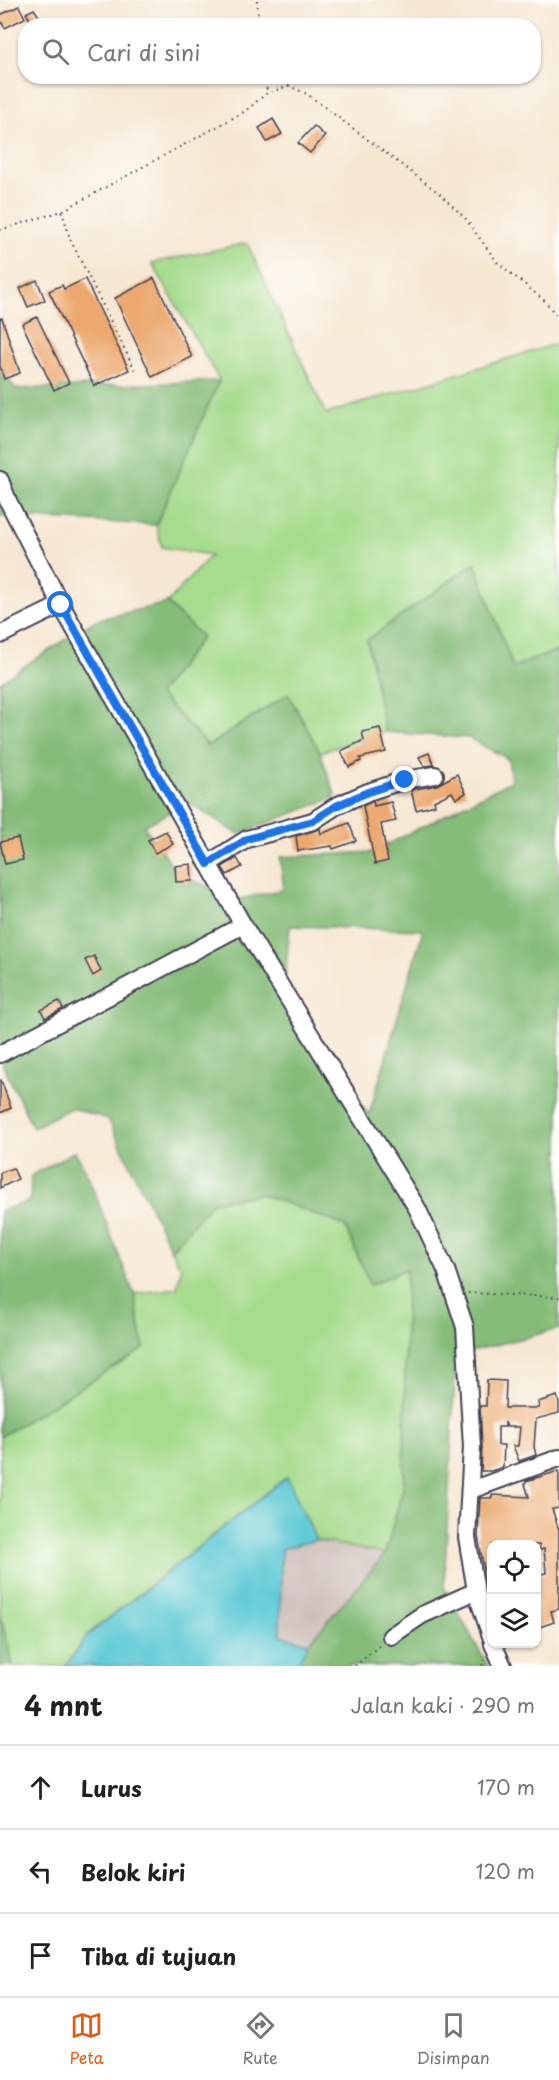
<!DOCTYPE html>
<html lang="id">
<head>
<meta charset="utf-8">
<style>
	:root { --surface:#fff; --page:#f2f2f2; --text:#202124; --muted:#757577; --line:#e0e0e0; --accent:#ea580c }
	body { margin:0; font-family:"Playpen Sans",sans-serif; background:var(--page); color:var(--text) }
	.controls { position:absolute; right:18px; bottom:18px; display:grid; overflow:hidden; border-radius:12px; box-shadow:0 2px 4px #0004 }
	.controls button { width:54px; height:54px; display:grid; place-items:center; padding:0; border:0; border-bottom:2px solid var(--line); background:var(--surface); color:var(--text); font:30px sans-serif }
	.stop { position:absolute; width:18px; height:18px; margin:-14px; border:4px solid #1a73e8; border-radius:50%; background:#fff }
	.stop.end { background:#1a73e8; border-color:#fff; box-shadow:0 2px 6px #0008 }
	.list { margin:0; padding:0; list-style:none }
	h2 { display:flex; justify-content:space-between; align-items:center; height:78px; margin:0; padding:0 24px; font-size:26px }
	h2 small { font-size:20px; font-weight:400; color:var(--muted) }
	.list li { display:grid; grid-template-columns:39px 1fr auto; gap:18px; align-items:center; box-sizing:border-box; height:84px; padding:0 24px; border-top:2px solid var(--line) }
	.list b { display:block; font-size:22px; white-space:nowrap }
	.list em { font-size:20px; font-style:normal; color:var(--muted) }
	.icon { flex:none; width:33px; height:33px; fill:none; stroke:currentColor; stroke-width:2; stroke-linecap:round; stroke-linejoin:round }
	.map { position:relative; flex:none; width:559px; height:1666px; overflow:hidden }
	.search { position:absolute; background:var(--surface); box-shadow:0 2px 4px #0004; left:18px; right:18px; top:18px; height:66px; display:flex; align-items:center; gap:15px; box-sizing:border-box; padding:0 21px; border-radius:24px; color:var(--muted); font-size:22px }
	.sheet { height:330px; background:var(--surface) }
	nav { display:flex; justify-content:space-around; align-items:center; box-sizing:border-box; height:84px; border-top:2px solid var(--line); background:var(--surface); font-size:16px; color:var(--muted) }
	nav a { display:grid; justify-items:center; gap:3px }
	nav .on { color:var(--accent) }
	.map>svg:first-child { display:block }
</style>
</head>
<body>
<div class="map">
<svg width="559" height="1666" viewBox="0 0 559 1666">
	<rect width="100%" height="100%" fill="#fdfcf7"/>
	<filter id="ink" filterUnits="userSpaceOnUse"><feTurbulence type="fractalNoise" baseFrequency=".0167" numOctaves="2"/><feDisplacementMap in="SourceGraphic" scale="12" xChannelSelector="R" yChannelSelector="G"/><feConvolveMatrix kernelMatrix="1 2 1 2 8 2 1 2 1" color-interpolation-filters="sRGB"/></filter>
	<filter id="wash" filterUnits="userSpaceOnUse"><feTurbulence type="fractalNoise" baseFrequency=".008" numOctaves="4" result="noise"/><feDisplacementMap in="SourceGraphic" scale="24" xChannelSelector="R" yChannelSelector="G"/><feGaussianBlur stdDeviation="1.35" result="paint"/><feColorMatrix in="noise" values="0 0 0 0 0 0 0 0 0 0 0 0 0 0 0 0 0 1.4 0 .05"/><feComposite in="paint" operator="in"/></filter>
	<g filter="url(#wash)">
		<rect width="100%" height="100%" fill="#f6e7d2"/>
		<polygon fill="#cfc0bb" points="316,1540 385,1554 309,1643 280,1636 281,1548"/>
		<g fill="#a6dc8d" stroke="#647f64" stroke-width="1.5">
			<polygon points="247,243 326,414 559,343 559,650 513,668 475,563 367,640 385,732 320,752 288,694 209,746 159,694 202,637 167,603 211,555 162,547 156,525 219,380 152,263"/>
			<polygon points="262,1194 345,1226 370,1285 406,1269 404,1484 385,1554 316,1540 287,1477 87,1635 66,1666 13,1666 0,1613 0,1437 144,1349 134,1294 177,1288 181,1268 171,1250 212,1202"/>
		</g>
		<g fill="#84bc78" stroke="#536f5a" stroke-width="1.5" fill-rule="evenodd">
			<polygon points="0,370 16,389 219,381 156,525 0,516"/>
			<path d="M475,563L513,667L559,650V1329L456,1355L444,1587L488,1666H296L309,1643L385,1554L404,1484L406,1269L370,1285L345,1226L262,1194L212,1202L171,1250L108,1119L71,1108L33,1128L0,1059V682L96,620L167,603L202,637L159,694L208,746L288,694L320,752L336,797L238,834L188,802L144,826L179,875L240,899L284,889L280,857L373,852L511,781L508,759L469,738L385,732L367,640ZM290,926L423,930L369,1115L283,999Z"/>
			<polygon points="75,1151 88,1176 134,1294 144,1349 0,1437 0,1211 30,1201 31,1176"/>
			<polygon points="0,1613 13,1666 0,1666"/>
		</g>
		<polygon fill="#5ecad6" stroke="#407688" stroke-width="1.5" points="287,1477 316,1540 281,1549 280,1635 309,1643 296,1666 66,1666 87,1636"/>
		<g id="blocks">
			<g fill="#eca86e">
				<polygon points="19,6 25,18 5,28 0,20 0,15"/>
				<polygon points="34,9 40,18 32,23 26,13"/>
				<polygon points="273,119 282,134 267,142 259,128"/>
				<polygon points="314,126 325,136 310,153 298,143"/>
				<polygon points="154,278 192,357 152,377 115,298"/>
				<polygon points="85,279 129,370 94,386 49,291 62,285 64,289"/>
				<polygon points="37,280 45,300 28,307 20,288"/>
				<polygon points="37,317 69,383 54,390 22,324"/>
				<polygon points="0,318 2,318 20,373 4,379 0,366"/>
				<polygon points="380,728 386,752 360,758 361,761 349,767 341,751 364,740 362,732"/>
				<polygon points="429,753 434,765 424,766 419,757"/>
				<polygon points="457,774 466,793 456,799 452,792 434,801 435,805 416,810 411,790 437,785"/>
				<polygon points="373,801 374,806 391,802 396,821 381,824 388,861 375,864 363,806"/>
				<polygon points="349,823 356,841 333,849 332,846 298,851 296,836 320,829 321,834"/>
				<polygon points="166,831 173,844 155,853 148,840"/>
				<polygon points="18,838 23,860 5,864 0,842"/>
				<polygon points="237,858 242,867 227,875 222,867"/>
				<polygon points="191,864 192,881 176,882 175,866"/>
				<polygon points="94,956 101,971 93,976 85,960"/>
				<polygon points="59,1001 63,1009 45,1018 41,1010"/>
				<polygon points="1,1080 11,1108 0,1113 0,1081"/>
				<polygon points="13,1168 18,1179 0,1188 0,1173"/>
				<polygon points="487,1380 506,1381 505,1408 539,1408 538,1402 557,1396 559,1402 559,1413 536,1419 534,1447 536,1455 519,1461 513,1446 518,1446 520,1427 507,1427 505,1422 505,1427 498,1427 498,1445 504,1445 503,1467 491,1471 481,1471 482,1447 480,1406 486,1406"/>
				<polygon points="559,1471 559,1508 552,1509 559,1530 559,1609 551,1611 554,1622 537,1628 537,1575 546,1573 544,1549 540,1550 539,1545 492,1545 492,1598 489,1598 478,1536 480,1498 492,1498 492,1495 529,1497 525,1484 526,1481"/>
			</g>
		</g>
	</g>
	<g filter="url(#ink)">
		<use href="#blocks" fill-opacity="0" stroke="#424052" stroke-width="1.5"/>
		<g fill="none" stroke-linecap="round" stroke-linejoin="round">
			<defs>
				<g id="minor">
					<polyline points="0,480 8,501 61,605 243,925 417,1208 446,1270 465,1327 472,1447 467,1537 476,1591 492,1639"/>
					<polyline points="0,635 61,605"/>
					<polyline points="208,864 247,839 313,821 336,806 368,792 405,780 435,775"/>
					<polyline points="0,1054 243,925"/>
					<polyline points="471,1490 559,1458"/>
					<polyline points="391,1636 422,1615 476,1591"/>
					<polyline points="493,1644 503,1666"/>
				</g>
			</defs>
			<use href="#minor" stroke="#424052" stroke-width="20"/>
			<g stroke="#424052" stroke-width="2" stroke-dasharray="1.5 4.5" stroke-linecap="butt">
				<polyline points="257,0 259,26"/>
				<polyline points="266,76 267,93"/>
				<polyline points="62,211 70,239 135,370"/>
				<polyline points="0,230 62,211 244,112 267,93 289,86 307,94 439,193 465,218 497,262 545,301 559,319"/>
				<polyline points="468,1293 559,1297"/>
				<polyline points="355,1666 380,1645"/>
				<polyline points="482,1666 485,1660"/>
			</g>
			<use href="#minor" stroke="#fff" stroke-width="16"/>
		</g>
	</g>
	<g fill="none" stroke-linecap="round" stroke-linejoin="round" filter="url(#ink)">
		<polyline stroke="#1a73e8" stroke-width="8" points="61,605 208,864 247,839 313,821 336,806 368,792 405,780"/>
	</g>
</svg>
<div class="controls">
<button><svg class="icon" aria-label="locate" viewBox="0 0 24 24"><circle cx="12" cy="12" r="6"/><path d="M12 2v4M12 18v4M2 12h4M18 12h4"/></svg></button>
<button><svg class="icon" aria-label="layers" viewBox="0 0 24 24"><path d="M12 4l9 5-9 5-9-5zM3 14l9 5 9-5"/></svg></button>
</div>
<div class="stop" style="left:61px;top:605px"></div>
<div class="stop end" style="left:405px;top:780px"></div>
<div class="search"><svg class="icon" aria-label="search" viewBox="0 0 24 24"><circle cx="10" cy="10" r="6"/><path d="M15 15l6 6"/></svg>Cari di sini</div>
</div>
<section class="sheet">
<h2>4 mnt<small>Jalan kaki · 290 m</small></h2>
<ul class="list">
<li><svg class="icon" aria-label="ahead" viewBox="0 0 24 24"><path d="M12 20V5M6 11l6-6 6 6"/></svg><div><b>Lurus</b></div><em>170 m</em></li>
<li><svg class="icon" aria-label="left" viewBox="0 0 24 24"><path d="M17 20v-9H6M10 6l-5 5 5 5"/></svg><div><b>Belok kiri</b></div><em>120 m</em></li>
<li><svg class="icon" aria-label="arrive" viewBox="0 0 24 24"><path d="M6 21V4h12l-3 4 3 4H6"/></svg><div><b>Tiba di tujuan</b></div></li>
</ul>
</section>
<nav>
<a class="on"><svg class="icon" aria-label="map" viewBox="0 0 24 24"><path d="M3 6l6-2 6 2 6-2v14l-6 2-6-2-6 2zM9 4v14M15 6v14"/></svg>Peta</a>
<a><svg class="icon" aria-label="directions" viewBox="0 0 24 24"><path d="M12 3l9 9-9 9-9-9zM9 14v-3h6M13 9l2 2-2 2"/></svg>Rute</a>
<a><svg class="icon" aria-label="saved" viewBox="0 0 24 24"><path d="M7 4h10v16l-5-4-5 4z"/></svg>Disimpan</a>
</nav>
</body>
</html>
